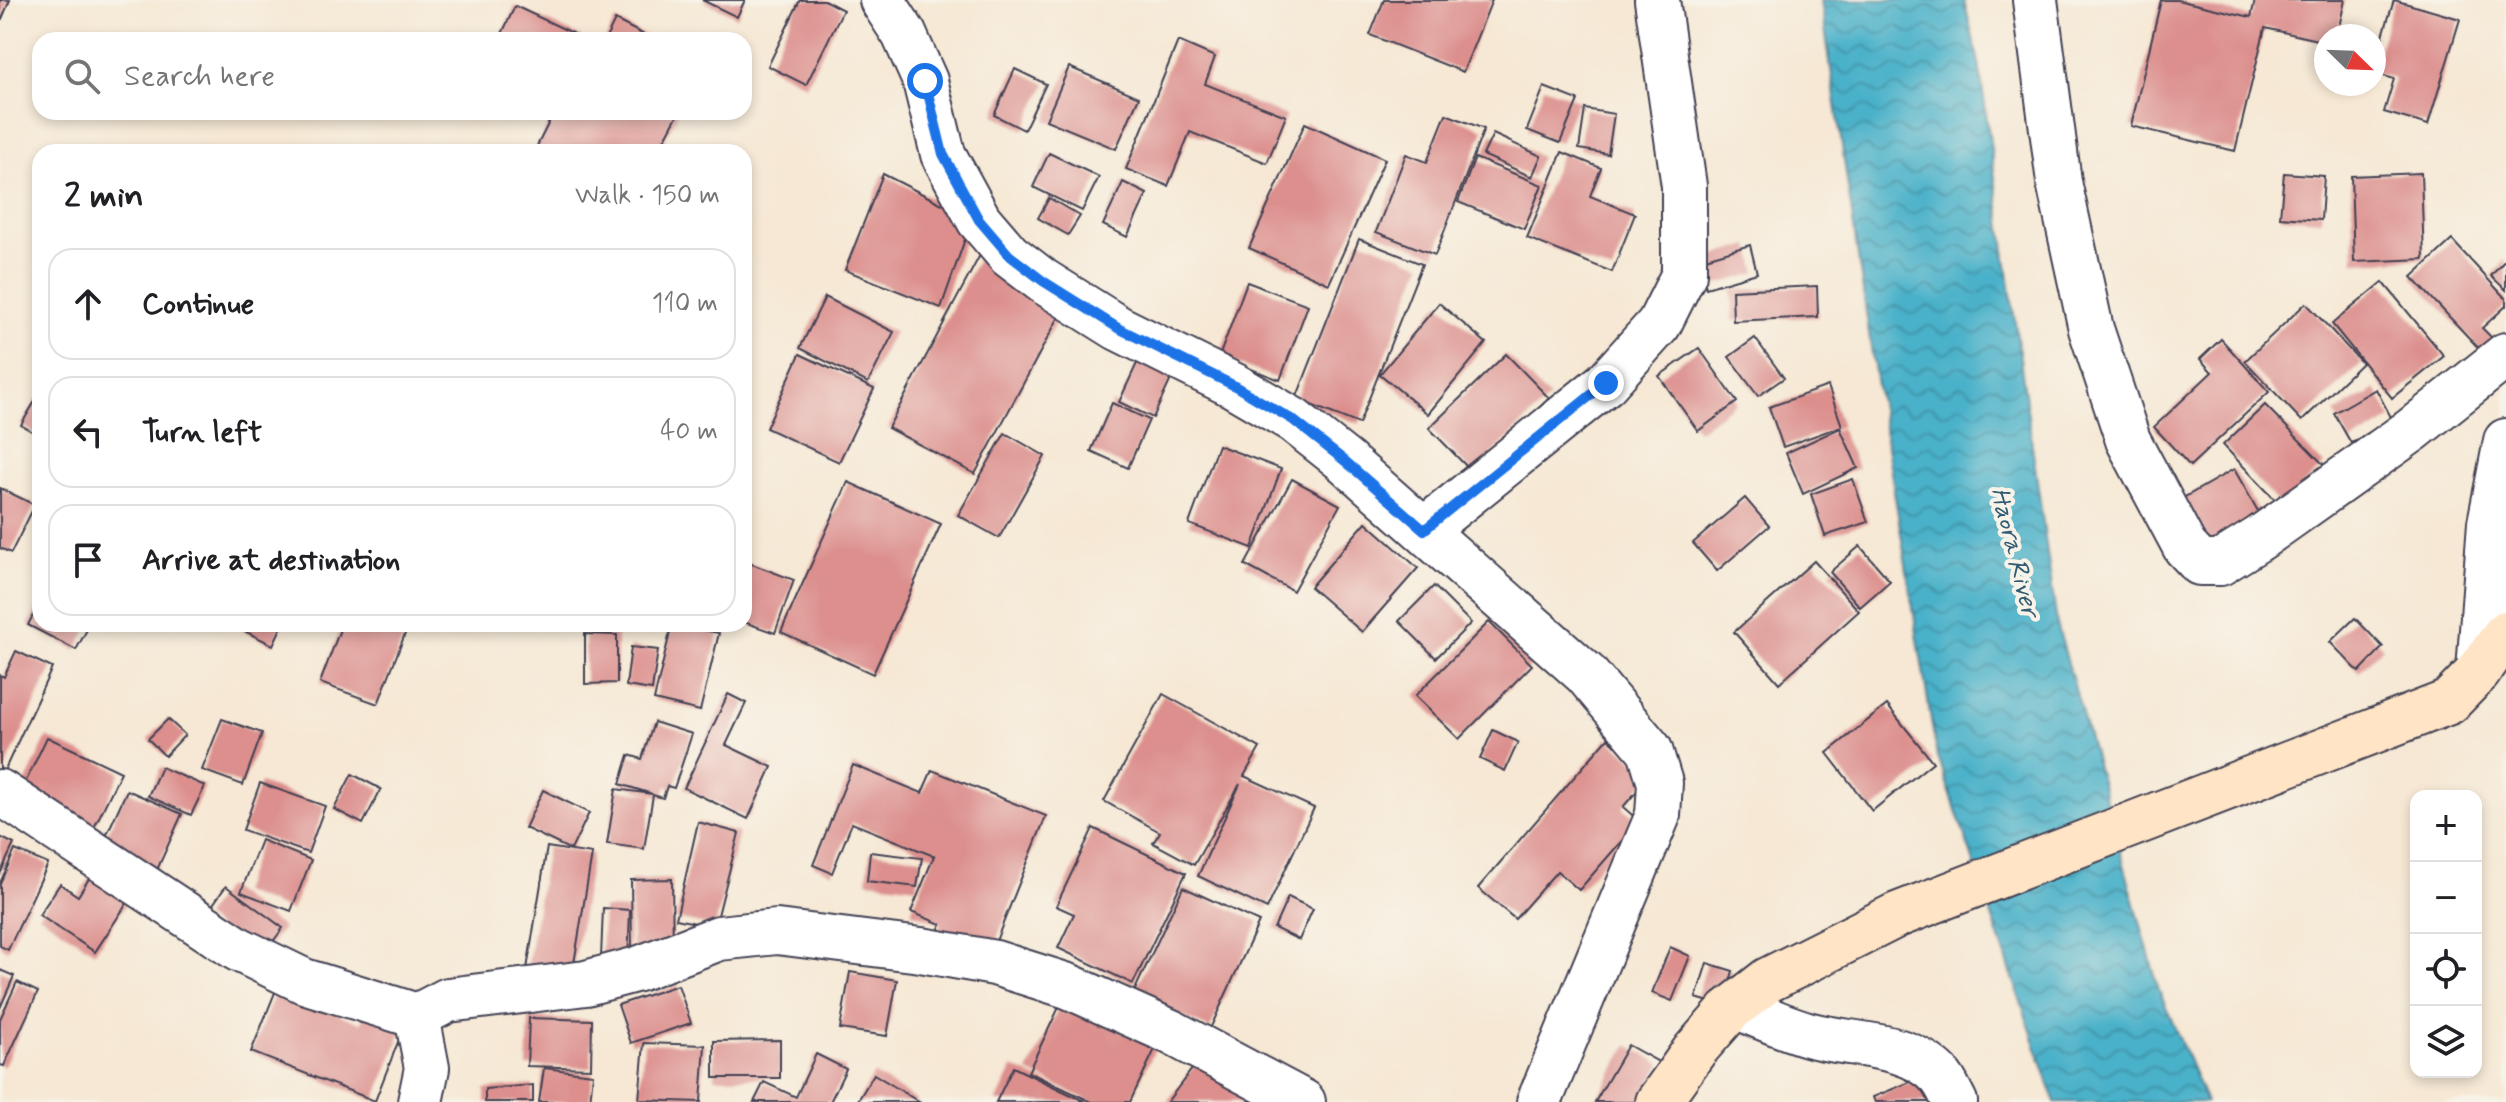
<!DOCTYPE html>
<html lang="en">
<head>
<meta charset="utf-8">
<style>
	:root { --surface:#fff; --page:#f6f6f6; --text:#202124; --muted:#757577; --line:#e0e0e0 }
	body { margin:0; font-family:Mynerve,sans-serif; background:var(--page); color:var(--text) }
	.controls { position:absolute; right:24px; bottom:24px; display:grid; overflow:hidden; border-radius:16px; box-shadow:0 4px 12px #0003 }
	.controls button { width:72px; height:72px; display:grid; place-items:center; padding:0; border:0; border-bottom:2px solid var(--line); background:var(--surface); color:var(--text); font:40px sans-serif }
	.compass { position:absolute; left:2314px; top:24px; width:72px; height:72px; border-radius:50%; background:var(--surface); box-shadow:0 4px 12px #0003; rotate:113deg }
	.stop { position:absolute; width:24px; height:24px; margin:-18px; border:6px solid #1a73e8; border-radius:50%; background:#fff }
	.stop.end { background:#1a73e8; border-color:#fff; box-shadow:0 2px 8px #0008 }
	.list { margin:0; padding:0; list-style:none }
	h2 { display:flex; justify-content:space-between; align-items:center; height:104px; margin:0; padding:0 32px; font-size:34px }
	h2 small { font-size:26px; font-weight:400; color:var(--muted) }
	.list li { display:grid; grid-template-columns:52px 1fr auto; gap:24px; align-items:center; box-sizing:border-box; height:112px; margin:0 16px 16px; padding:0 16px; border:2px solid var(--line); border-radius:24px }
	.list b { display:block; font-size:30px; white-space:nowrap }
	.list em { font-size:26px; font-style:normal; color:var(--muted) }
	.icon { flex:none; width:44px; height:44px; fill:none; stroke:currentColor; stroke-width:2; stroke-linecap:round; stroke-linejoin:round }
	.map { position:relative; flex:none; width:2506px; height:1102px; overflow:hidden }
	.search { position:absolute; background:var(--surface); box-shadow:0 4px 12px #0003; left:32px; top:32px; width:720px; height:88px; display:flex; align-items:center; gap:20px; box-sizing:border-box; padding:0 28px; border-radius:24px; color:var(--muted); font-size:30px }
	.panel { position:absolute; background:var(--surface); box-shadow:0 4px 12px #0003; left:32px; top:144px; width:720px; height:488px; border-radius:24px }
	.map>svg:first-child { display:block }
</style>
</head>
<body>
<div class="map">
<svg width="2506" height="1102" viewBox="0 0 2506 1102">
	<defs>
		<pattern id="water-waves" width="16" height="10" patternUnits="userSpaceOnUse" patternTransform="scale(2)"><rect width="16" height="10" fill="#4ab1c9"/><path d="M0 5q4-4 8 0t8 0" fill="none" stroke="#3d90a4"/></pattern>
	</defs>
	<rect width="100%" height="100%" fill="#f7f3e8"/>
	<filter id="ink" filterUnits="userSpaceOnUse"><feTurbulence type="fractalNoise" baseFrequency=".0125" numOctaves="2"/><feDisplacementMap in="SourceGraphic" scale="16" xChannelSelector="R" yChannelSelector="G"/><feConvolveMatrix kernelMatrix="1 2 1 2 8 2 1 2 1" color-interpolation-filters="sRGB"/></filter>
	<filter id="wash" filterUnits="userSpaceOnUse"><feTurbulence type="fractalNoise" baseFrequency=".006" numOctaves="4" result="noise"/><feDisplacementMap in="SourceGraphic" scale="32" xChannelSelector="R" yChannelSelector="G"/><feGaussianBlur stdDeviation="1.8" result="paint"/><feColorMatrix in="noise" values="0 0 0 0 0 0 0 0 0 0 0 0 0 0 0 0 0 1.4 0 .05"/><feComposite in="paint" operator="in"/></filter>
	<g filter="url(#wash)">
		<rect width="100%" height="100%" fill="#f6e8d4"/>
		<polygon fill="url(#water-waves)" stroke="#366a82" stroke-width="2" points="1821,0 1964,0 1979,63 2057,624 2159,990 2206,1102 2055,1102 1936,751 1872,354"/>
		<g id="blocks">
			<g fill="#dc8f8d">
				<polygon points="0,0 10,0 2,19 0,18"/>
				<polygon points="702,0 745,0 737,17"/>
				<polygon points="800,0 824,0 843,10 806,85 768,66"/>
				<polygon points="1384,0 1492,0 1463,72 1370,35"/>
				<polygon points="2161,0 2177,0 2251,17 2255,0 2345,0 2337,36 2326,36 2326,42 2265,28 2235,151 2131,126"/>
				<polygon points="2394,0 2460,19 2428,125 2384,112 2394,79 2374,73 2374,65"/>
				<polygon points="515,6 579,36 578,40 499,40"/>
				<polygon points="615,20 654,40 605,40"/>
				<polygon points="1178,41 1215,57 1205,84 1286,116 1267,163 1190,132 1168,186 1126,169"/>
				<polygon points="1069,67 1139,97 1116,149 1046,120"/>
				<polygon points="1015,69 1046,84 1024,130 994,115"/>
				<polygon points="1544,87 1578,100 1560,143 1527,130"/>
				<polygon points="1585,109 1614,114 1608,154 1579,149"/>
				<polygon points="554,112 679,112 658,152 534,152"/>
				<polygon points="1446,114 1484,129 1435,255 1376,232 1406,154 1427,162"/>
				<polygon points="1305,123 1385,159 1329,284 1249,248"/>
				<polygon points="1493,134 1541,156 1532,177 1483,155"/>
				<polygon points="1562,152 1601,168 1590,196 1635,214 1612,272 1527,238"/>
				<polygon points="1049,153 1099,177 1082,211 1033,187"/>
				<polygon points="1475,158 1542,185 1524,229 1458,202"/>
				<polygon points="2284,173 2324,176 2321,220 2280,217"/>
				<polygon points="2421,173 2424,259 2354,262 2351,176"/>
				<polygon points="883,174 972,219 941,308 845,270"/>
				<polygon points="1123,182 1147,194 1127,237 1103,225"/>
				<polygon points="1049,198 1080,216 1068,235 1038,218"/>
				<polygon points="1359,239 1422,264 1359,424 1296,399"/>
				<polygon points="2452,240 2506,299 2506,306 2482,328 2497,343 2485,355 2412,277"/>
				<polygon points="1750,245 1757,273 1706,288 1699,260"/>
				<polygon points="981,253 1068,300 975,474 888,428"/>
				<polygon points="2506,259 2506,290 2491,276"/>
				<polygon points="1247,282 1308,305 1280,380 1219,357"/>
				<polygon points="2383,282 2444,356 2392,398 2332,324"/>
				<polygon points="1817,286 1818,317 1733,321 1732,290"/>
				<polygon points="825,297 894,332 868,383 800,348"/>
				<polygon points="1439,303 1486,343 1428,414 1380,374"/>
				<polygon points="2306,303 2362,363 2302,421 2245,361"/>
				<polygon points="1755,338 1784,378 1758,396 1729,357"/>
				<polygon points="2221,339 2269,392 2190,466 2154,427 2212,372 2200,359"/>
				<polygon points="1699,348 1737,402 1698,431 1659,376"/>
				<polygon points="800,354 874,389 839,462 766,428"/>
				<polygon points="1506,354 1549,398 1473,473 1429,428"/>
				<polygon points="1138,361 1172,377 1153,418 1119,402"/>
				<polygon points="1828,386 1842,426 1783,447 1769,407"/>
				<polygon points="2376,389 2392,419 2351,443 2334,413"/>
				<polygon points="40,393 40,436 21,425"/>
				<polygon points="1112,403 1149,420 1128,468 1091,451"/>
				<polygon points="2265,405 2324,465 2281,506 2223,445"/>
				<polygon points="1840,428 1858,468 1803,494 1786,453"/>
				<polygon points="1005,433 1045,456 999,538 958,515"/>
				<polygon points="1218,445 1281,469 1252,548 1189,524"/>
				<polygon points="2234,469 2263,520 2208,551 2180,500"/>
				<polygon points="1292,479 1340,505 1293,591 1245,565"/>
				<polygon points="1853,479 1868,522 1825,536 1811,494"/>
				<polygon points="848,482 941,524 873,674 781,632"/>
				<polygon points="0,488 35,505 11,553 0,548"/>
				<polygon points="1745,498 1769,526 1717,571 1693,543"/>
				<polygon points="1366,522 1418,568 1362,632 1310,587"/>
				<polygon points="1860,546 1890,581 1860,607 1830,572"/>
				<polygon points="744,561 794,580 775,633 744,622"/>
				<polygon points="1814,561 1859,611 1779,683 1734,632"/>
				<polygon points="1434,586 1471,623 1436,658 1399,621"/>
				<polygon points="40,601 40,624 90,624 76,650 28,625"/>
				<polygon points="2355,618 2383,647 2359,672 2330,642"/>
				<polygon points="1489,622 1532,665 1459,739 1415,696"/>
				<polygon points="230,624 283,624 273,645"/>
				<polygon points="342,624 401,624 408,626 378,704 320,683"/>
				<polygon points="672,624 719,633 700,711 654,700"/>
				<polygon points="585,634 617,635 617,683 585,684"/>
				<polygon points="631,647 658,650 652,690 626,686"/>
				<polygon points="16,651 52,668 0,780 0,675 4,677"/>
				<polygon points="728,694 746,703 726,745 772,767 748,819 684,788"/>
				<polygon points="1163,694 1260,748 1244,776 1314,808 1267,909 1198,876 1240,784 1194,865 1153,843 1160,832 1104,801"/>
				<polygon points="1887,705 1933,762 1872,811 1827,753"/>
				<polygon points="168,719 185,735 165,756 148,739"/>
				<polygon points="222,719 262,733 243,785 202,770"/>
				<polygon points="654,722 692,734 674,788 667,786 663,798 653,795 644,849 607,844 616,789 652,794 620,784 629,755 642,759"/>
				<polygon points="1493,730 1518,742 1505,771 1480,759"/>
				<polygon points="47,737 121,772 92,832 18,798"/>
				<polygon points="1608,738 1651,775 1623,807 1639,821 1579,890 1557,871 1515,919 1478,888"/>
				<polygon points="853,765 922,793 932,770 1046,816 988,961 934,940 941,924 911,912 934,856 852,823 832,873 813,865"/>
				<polygon points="161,767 205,786 191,815 148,796"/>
				<polygon points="352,774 381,789 363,824 334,809"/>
				<polygon points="260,783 325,806 308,853 243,830"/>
				<polygon points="127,790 182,814 157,870 102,845"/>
				<polygon points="543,790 589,813 571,850 525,828"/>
				<polygon points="698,822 739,833 715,927 676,919"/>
				<polygon points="1093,828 1186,873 1133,984 1058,948 1074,914 1056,906"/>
				<polygon points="0,837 14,844 0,874"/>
				<polygon points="261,840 311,860 291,911 241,892"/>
				<polygon points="547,847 592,854 572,976 527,969"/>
				<polygon points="15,850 48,864 8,950 0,946 0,883"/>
				<polygon points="870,852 922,858 917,887 867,881"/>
				<polygon points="97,866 135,891 95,952 39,915 60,884 78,896"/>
				<polygon points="672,879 673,951 632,952 631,880"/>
				<polygon points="226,886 283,928 260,959 204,917"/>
				<polygon points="1183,887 1259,922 1210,1029 1133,994"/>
				<polygon points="1288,897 1313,909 1299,940 1274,928"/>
				<polygon points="603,908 630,910 628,960 601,958"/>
				<polygon points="1670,947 1690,956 1672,1001 1652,993"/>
				<polygon points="1707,963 1733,971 1723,1006 1696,998"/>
				<polygon points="0,970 14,976 0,1008"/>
				<polygon points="850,972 897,980 887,1036 840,1029"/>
				<polygon points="17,982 38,992 4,1066 0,1065 0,1019"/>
				<polygon points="678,985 691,1023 631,1043 618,1005"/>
				<polygon points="276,990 361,1023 366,1009 405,1024 375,1101 251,1052"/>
				<polygon points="1061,1003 1156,1047 1130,1102 1092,1102 1028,1072"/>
				<polygon points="529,1018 592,1020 591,1068 527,1066"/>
				<polygon points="780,1040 780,1078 714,1078 714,1041"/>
				<polygon points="644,1043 705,1045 701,1102 639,1100"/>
				<polygon points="1628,1045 1662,1064 1640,1102 1595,1102"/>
				<polygon points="816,1054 846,1069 830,1102 754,1102 764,1082 796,1097"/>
				<polygon points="1199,1060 1253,1102 1167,1102"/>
				<polygon points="1013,1067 1086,1102 996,1102"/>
				<polygon points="544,1068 593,1074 590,1102 539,1102"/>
				<polygon points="874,1074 919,1102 857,1102"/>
				<polygon points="1925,1076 1935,1102 1875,1102 1873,1097"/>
				<polygon points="533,1085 533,1102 485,1102 485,1089"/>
			</g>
		</g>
	</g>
	<g filter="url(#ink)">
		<use href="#blocks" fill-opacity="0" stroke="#424052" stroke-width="2"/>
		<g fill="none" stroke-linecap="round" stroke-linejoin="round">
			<defs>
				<g id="minor">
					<polyline points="2035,0 2059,182 2091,329 2128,440 2185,547 2200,563 2220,563 2260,538 2412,430 2506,355"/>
					<polyline points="1424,530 1606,383 1659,324 1684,274 1684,186 1657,0"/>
					<polyline points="2479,671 2490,523 2506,441"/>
					<polyline points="0,792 238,949 304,981 417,1016 448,1000 586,983 638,969 719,938 777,932 921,950 995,963 1068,986 1171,1032 1303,1102"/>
					<path d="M1736,1006C1761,1017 1785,1028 1811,1035C1853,1046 1907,1042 1939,1075C1946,1082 1950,1093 1955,1102"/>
					<polyline points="417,1016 427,1068 420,1102"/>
				</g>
				<polyline id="tertiary" points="882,0 904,34 925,81 943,154 979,220 1009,255 1043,281 1118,328 1233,385 1293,420 1345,461 1586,674 1650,750 1660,783 1658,815 1539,1102"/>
				<polyline id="secondary" points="1658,1102 1695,1050 1731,1009 1768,980 1897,915 2449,702 2479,671 2506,633"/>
			</defs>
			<use href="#minor" stroke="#424052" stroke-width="48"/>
			<use href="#tertiary" stroke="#424052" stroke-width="48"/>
			<use href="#secondary" stroke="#424052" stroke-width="48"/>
			<use href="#minor" stroke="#fff" stroke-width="44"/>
			<use href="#tertiary" stroke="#fff" stroke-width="44"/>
			<use href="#secondary" stroke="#ffe4c6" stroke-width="44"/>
		</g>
	</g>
	<g fill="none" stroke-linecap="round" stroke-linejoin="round" filter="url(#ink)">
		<polyline stroke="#1a73e8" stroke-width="10" points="925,81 943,154 979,220 1009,255 1043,281 1118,328 1233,385 1293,420 1345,461 1424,530 1606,383"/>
	</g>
	<g text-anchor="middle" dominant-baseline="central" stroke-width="8" stroke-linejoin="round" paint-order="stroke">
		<g font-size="26" font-style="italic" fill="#325b74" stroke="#f7f3e8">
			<text transform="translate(2014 552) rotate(76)">Haora River</text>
		</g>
	</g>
</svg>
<div class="controls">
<button>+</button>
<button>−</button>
<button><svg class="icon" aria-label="locate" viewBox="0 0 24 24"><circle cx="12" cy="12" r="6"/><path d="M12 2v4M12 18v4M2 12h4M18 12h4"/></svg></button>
<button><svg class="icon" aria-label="layers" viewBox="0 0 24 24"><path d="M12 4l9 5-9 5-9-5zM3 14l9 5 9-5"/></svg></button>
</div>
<svg class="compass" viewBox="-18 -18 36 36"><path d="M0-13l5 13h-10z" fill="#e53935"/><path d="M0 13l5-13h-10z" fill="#757577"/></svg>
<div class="stop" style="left:925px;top:81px"></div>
<div class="stop end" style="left:1606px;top:383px"></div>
<div class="search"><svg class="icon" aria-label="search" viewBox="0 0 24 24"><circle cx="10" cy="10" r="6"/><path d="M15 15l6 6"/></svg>Search here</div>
<section class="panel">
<h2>2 min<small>Walk · 150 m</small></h2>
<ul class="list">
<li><svg class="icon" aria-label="ahead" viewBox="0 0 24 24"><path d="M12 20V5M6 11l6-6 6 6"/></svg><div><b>Continue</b></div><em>110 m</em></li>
<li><svg class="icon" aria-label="left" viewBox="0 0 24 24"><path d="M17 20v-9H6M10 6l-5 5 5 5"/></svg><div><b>Turn left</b></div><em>40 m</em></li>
<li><svg class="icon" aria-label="arrive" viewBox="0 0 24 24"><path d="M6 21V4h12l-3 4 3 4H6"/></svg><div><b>Arrive at destination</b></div></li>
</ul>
</section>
</div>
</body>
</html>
